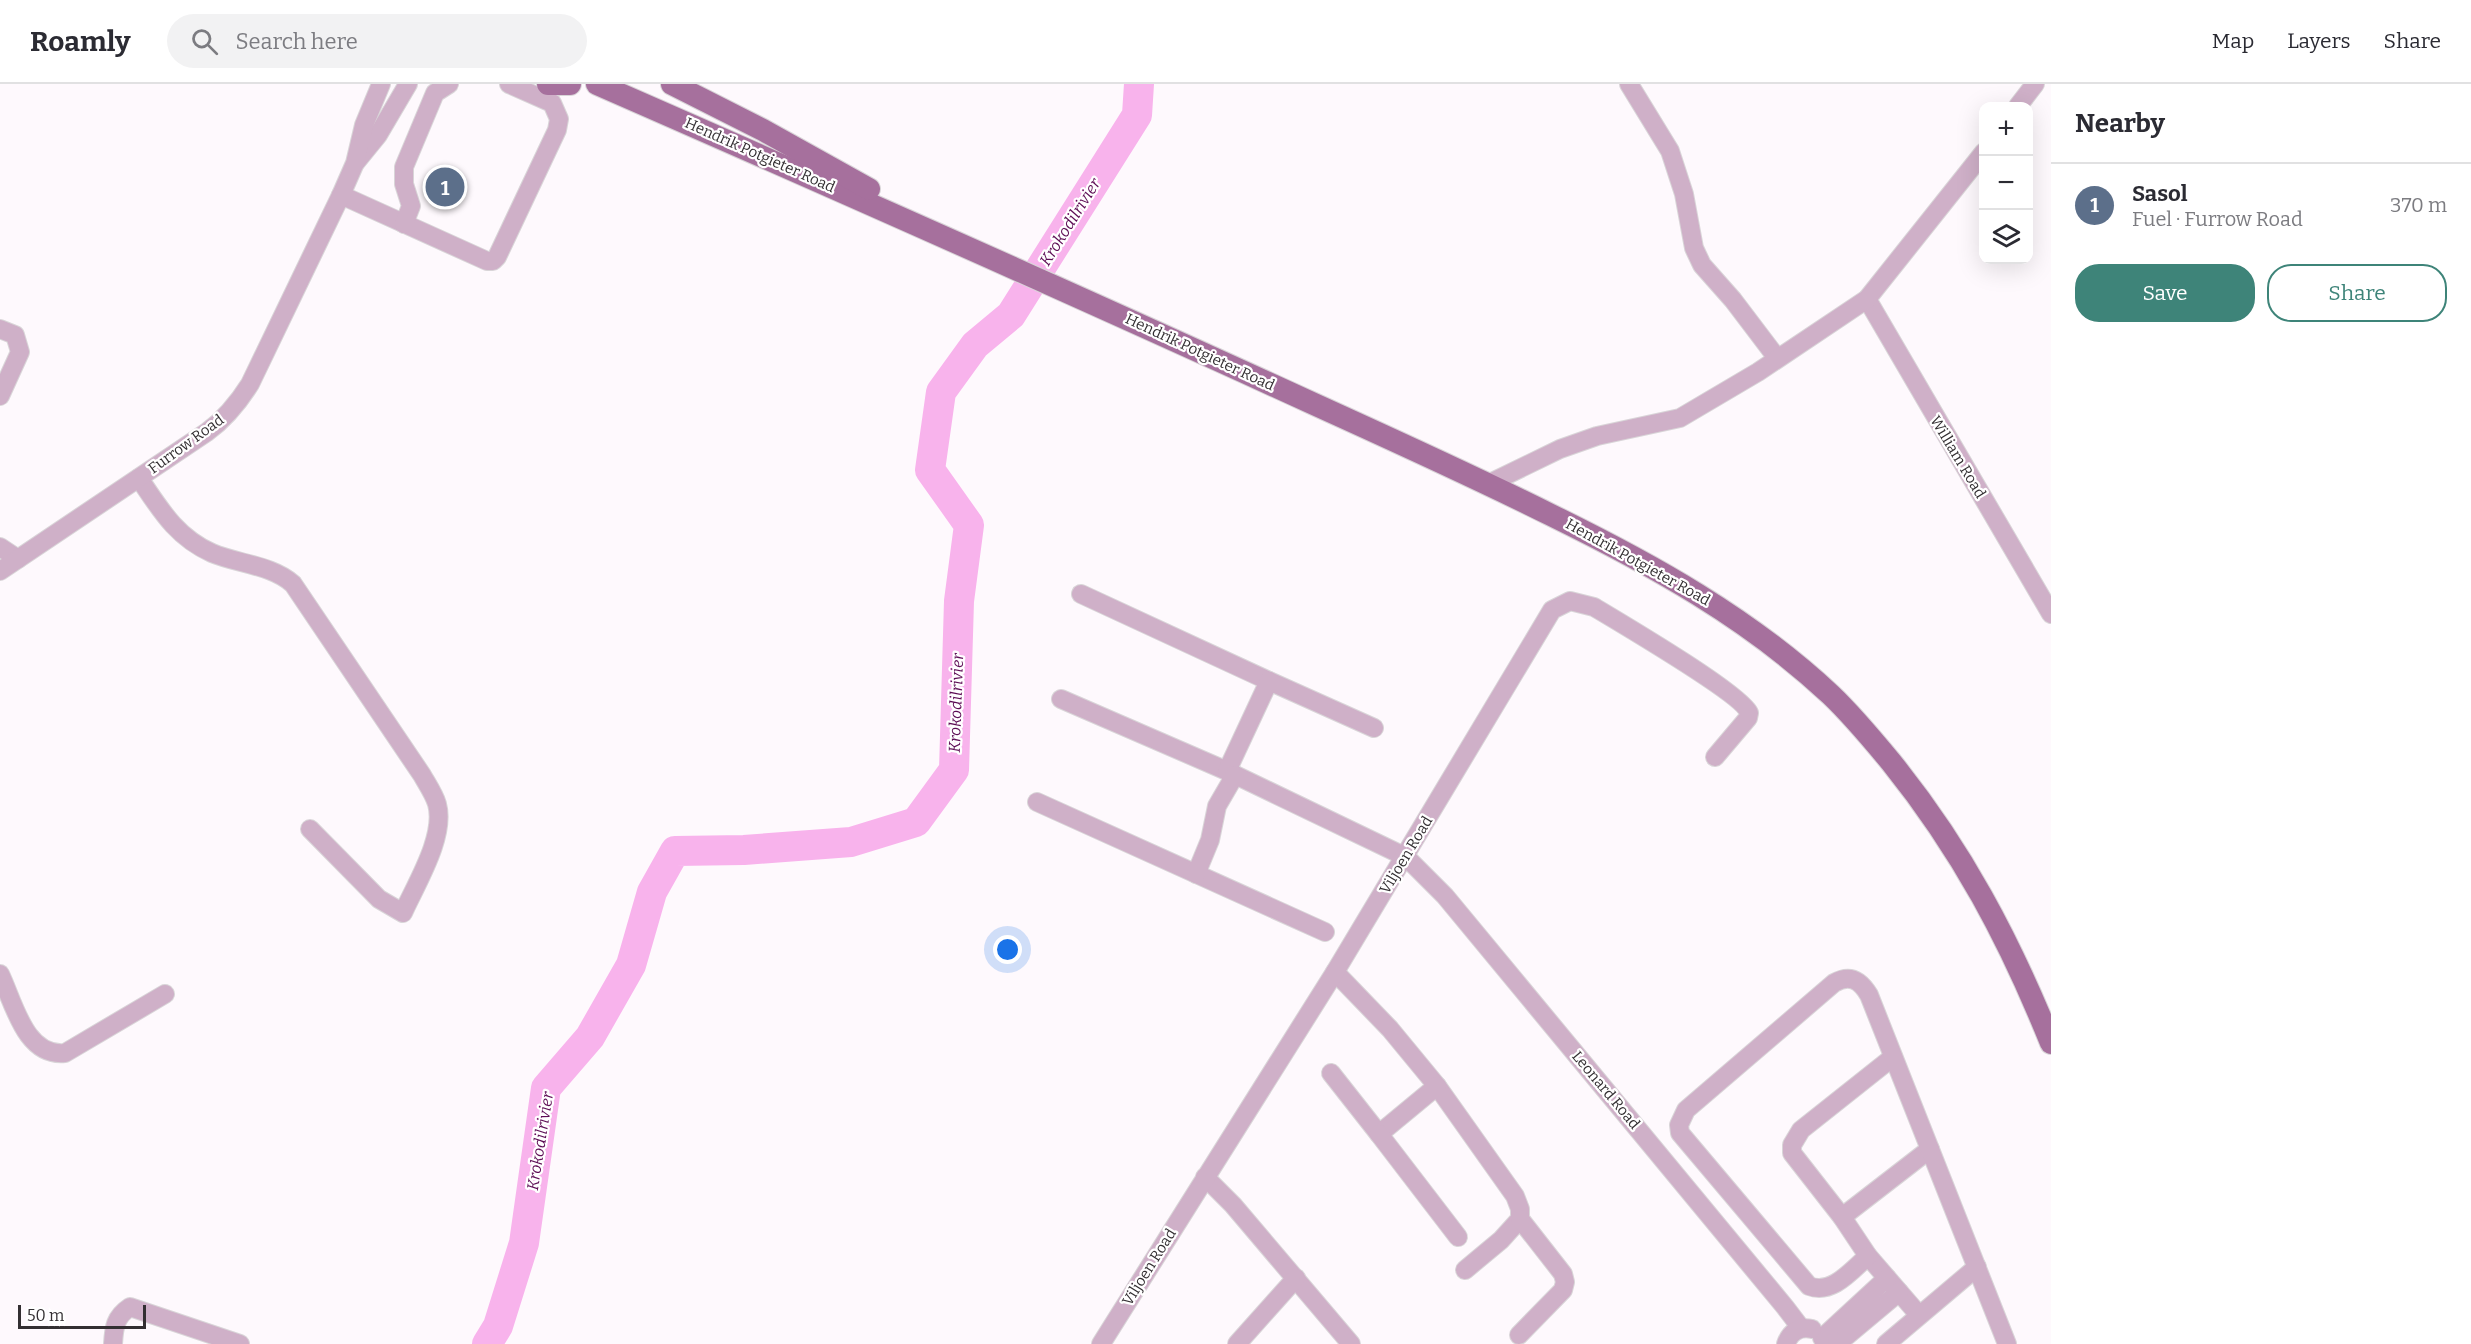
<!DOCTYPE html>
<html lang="en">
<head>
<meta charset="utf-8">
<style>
	:root { --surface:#fff; --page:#f2f2f3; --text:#2b2b33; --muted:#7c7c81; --line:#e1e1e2; --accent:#3e8479 }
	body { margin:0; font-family:Bitter,serif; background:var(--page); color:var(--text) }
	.controls { position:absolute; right:18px; top:18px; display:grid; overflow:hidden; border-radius:12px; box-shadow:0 6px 24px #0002 }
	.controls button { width:54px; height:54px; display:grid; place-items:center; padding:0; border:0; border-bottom:2px solid var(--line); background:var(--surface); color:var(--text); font:30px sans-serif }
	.scale { position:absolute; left:18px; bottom:15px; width:128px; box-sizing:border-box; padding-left:6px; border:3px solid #332f32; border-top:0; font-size:16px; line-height:21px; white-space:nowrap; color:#332f32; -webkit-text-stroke:4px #fff; paint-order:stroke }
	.you { position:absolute; left:1008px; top:866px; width:21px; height:21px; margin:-15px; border:4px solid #fff; border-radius:50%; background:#1a73e8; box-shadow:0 0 0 9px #1a73e833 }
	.badge { display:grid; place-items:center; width:39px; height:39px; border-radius:50%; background:var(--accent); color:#fff; font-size:20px; font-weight:700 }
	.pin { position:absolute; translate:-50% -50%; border:3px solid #fff; box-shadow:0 2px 6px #0006 }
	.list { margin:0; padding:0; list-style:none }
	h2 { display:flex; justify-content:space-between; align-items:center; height:78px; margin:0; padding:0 24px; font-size:26px }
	h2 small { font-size:20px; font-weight:400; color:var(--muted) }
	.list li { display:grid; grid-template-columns:39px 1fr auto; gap:18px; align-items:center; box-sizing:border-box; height:84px; padding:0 24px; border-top:2px solid var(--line) }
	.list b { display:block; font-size:22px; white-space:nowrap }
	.list p { margin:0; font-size:20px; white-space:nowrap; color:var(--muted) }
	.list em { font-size:20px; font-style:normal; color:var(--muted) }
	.actions { display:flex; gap:12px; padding:18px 24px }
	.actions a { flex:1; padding:14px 0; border:2px solid var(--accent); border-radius:24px; text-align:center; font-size:21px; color:var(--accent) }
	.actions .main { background:var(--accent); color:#fff }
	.icon { flex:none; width:33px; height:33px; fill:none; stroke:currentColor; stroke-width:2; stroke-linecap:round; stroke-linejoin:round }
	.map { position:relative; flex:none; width:2051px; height:1260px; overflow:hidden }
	header { display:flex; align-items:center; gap:36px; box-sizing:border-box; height:84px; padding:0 30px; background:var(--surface); border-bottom:2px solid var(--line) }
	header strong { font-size:28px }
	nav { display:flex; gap:33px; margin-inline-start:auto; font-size:21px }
	.search { width:420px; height:54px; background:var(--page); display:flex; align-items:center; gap:15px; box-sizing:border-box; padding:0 21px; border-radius:33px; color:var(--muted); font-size:22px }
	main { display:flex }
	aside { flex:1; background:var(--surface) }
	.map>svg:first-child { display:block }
</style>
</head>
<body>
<header>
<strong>Roamly</strong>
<div class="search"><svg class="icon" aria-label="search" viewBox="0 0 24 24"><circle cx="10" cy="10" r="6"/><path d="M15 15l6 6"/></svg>Search here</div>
<nav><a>Map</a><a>Layers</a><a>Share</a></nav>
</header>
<main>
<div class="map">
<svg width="2051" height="1260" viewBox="0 0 2051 1260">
	<rect width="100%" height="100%" fill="#fef9fd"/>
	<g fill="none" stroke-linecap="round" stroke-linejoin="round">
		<polyline stroke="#f8b3ec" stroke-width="30" points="487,1260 498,1242 524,1159 546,1004 590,953 631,881 652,808 675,767 744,766 851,758 916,738 954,686 959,517 969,441 930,386 941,308 975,261 1011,231 1137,31 1139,0"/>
		<defs>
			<g id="minor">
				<polyline points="1629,0 1670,67 1684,110 1694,164 1702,181 1733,216 1777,274"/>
				<polyline points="2018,22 2035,0"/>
				<polyline points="356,78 378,51 408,0"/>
				<polyline points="341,111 487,177 493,177 497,173 557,46 559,35 552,19 509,0"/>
				<polyline points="404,140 411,122 404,100 404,83 435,9 449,0"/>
				<polyline points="1867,215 2051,530"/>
				<polyline points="0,245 15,251 20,268 0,312"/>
				<path d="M139,394C160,425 176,453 212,469C238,480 272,481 293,500L422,691C427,700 434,710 437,720C446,752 416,800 403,829L379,815L310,745"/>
				<polyline points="1488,400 1560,365 1597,352 1680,334 1758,288 1867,215 1984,68"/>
				<polyline points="0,463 18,475"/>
				<path d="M0,487L207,348C226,334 238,319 250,300L341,111L355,79L364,41L381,0"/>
				<polyline points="1081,510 1269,597"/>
				<polyline points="1061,615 1227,687 1406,773 1445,812 1785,1223 1801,1244"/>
				<polyline points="1227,687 1269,597 1374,644"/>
				<polyline points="1037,718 1325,848"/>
				<polyline points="1196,790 1210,756 1217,722 1235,691"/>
				<polyline points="1335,888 1390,945 1437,1002 1515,1112 1520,1125 1520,1135 1501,1156 1465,1186"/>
				<path d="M0,890C14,919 25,973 65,969L165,910"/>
				<polyline points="1893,973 1801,1046 1792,1061 1792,1069 1842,1133 1868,1172 1919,1231"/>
				<polyline points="1331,989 1379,1050 1437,1002"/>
				<polyline points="1379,1050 1458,1153"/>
				<polyline points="1205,1093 1233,1121 1351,1260"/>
				<polyline points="1842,1133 1930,1065"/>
				<path d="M1868,1172C1851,1187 1832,1211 1809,1202L1680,1049L1679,1041L1686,1026L1834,899C1850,890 1860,896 1869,911L2007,1260"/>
				<polyline points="1519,1251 1563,1206 1565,1198 1563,1190 1520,1135"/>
				<polyline points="1822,1254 1887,1194"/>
				<path d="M113,1260C114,1243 115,1233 130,1223L240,1260"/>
				<path d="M1101,1260L1335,888L1552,526L1570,517L1594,523C1619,538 1743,611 1749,629L1748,634L1715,673"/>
				<polyline points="1237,1260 1296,1194"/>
				<path d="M1786,1260C1790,1248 1799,1242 1812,1245"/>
				<polyline points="1837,1260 1899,1208"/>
				<polyline points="1886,1260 1977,1183"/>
			</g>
			<g id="major">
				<polyline points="548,0 570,0"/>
				<path d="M597,0C837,105 1076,211 1314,320C1393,356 1473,392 1551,431C1651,480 1749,534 1831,611C1852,631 1872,655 1891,678C1962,766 2009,855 2051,959"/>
				<polyline points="672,0 763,46 869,105"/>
			</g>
		</defs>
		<use href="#minor" stroke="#d9d5d8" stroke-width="20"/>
		<use href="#major" stroke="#d9d5d8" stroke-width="24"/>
		<use href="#minor" stroke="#cfb0c8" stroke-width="18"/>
		<use href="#major" stroke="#a6709d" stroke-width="22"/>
	</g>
	<g text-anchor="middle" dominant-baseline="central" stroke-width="4.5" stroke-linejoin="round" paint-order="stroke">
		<g font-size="15" fill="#332f32" stroke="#fff">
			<text transform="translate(760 71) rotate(24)">Hendrik Potgieter Road</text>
			<text transform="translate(1200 268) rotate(25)">Hendrik Potgieter Road</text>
			<text transform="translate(186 360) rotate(-36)">Furrow Road</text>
			<text transform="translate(1958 373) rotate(59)">William Road</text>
			<text transform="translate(1638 478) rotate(29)">Hendrik Potgieter Road</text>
			<text transform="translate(1406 771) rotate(-59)">Viljoen Road</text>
			<text transform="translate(1606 1006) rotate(50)">Leonard Road</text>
			<text transform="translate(1149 1183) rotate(-58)">Viljoen Road</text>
		</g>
		<g font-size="16" font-style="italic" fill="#5d0d55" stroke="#fff">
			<text transform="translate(1070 138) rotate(-58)">Krokodilrivier</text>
			<text transform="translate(956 619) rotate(-88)">Krokodilrivier</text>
			<text transform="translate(540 1057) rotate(-81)">Krokodilrivier</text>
		</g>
	</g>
</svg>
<div class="controls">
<button>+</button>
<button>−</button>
<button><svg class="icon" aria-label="layers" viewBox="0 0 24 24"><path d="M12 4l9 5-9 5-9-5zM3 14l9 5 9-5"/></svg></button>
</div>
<div class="scale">50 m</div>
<div class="you"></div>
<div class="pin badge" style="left:445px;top:103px;background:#5c6f8a">1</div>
</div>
<aside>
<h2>Nearby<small></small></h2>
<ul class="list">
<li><span class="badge" style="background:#5c6f8a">1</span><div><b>Sasol</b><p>Fuel · Furrow Road</p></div><em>370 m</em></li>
</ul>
<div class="actions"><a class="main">Save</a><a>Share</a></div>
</aside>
</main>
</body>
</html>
